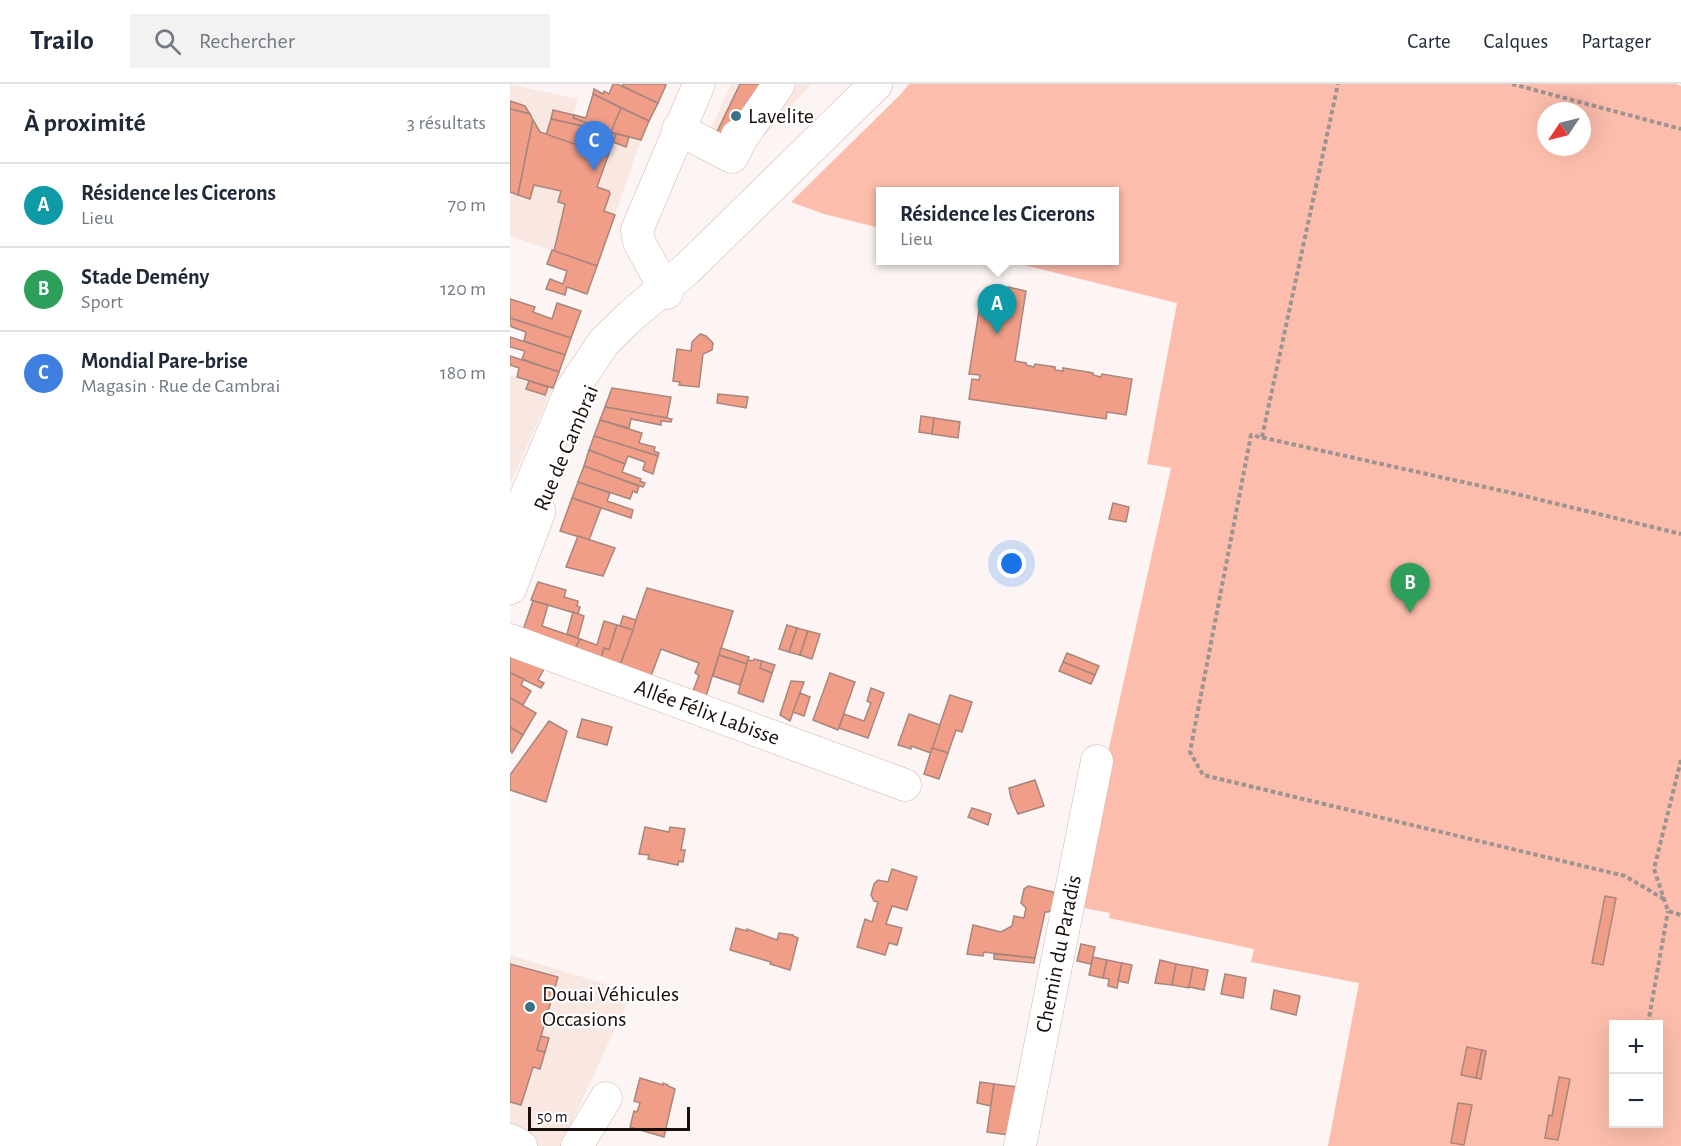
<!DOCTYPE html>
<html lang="fr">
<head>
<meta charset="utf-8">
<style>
	:root { --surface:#fff; --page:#f2f2f3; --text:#1f2937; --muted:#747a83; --line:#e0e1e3; --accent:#db2777 }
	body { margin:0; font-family:"Alegreya Sans",sans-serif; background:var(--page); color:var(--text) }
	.controls { position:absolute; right:18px; bottom:18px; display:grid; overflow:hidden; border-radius:0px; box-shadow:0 6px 24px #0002 }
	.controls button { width:54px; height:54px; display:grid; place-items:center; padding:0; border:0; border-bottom:2px solid var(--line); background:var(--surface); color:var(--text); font:30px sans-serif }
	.compass { position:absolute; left:1027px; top:18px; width:54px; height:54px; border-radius:50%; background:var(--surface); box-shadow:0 6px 24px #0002; rotate:235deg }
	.scale { position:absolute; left:18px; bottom:15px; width:162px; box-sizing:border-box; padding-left:6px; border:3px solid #1a0e0b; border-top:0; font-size:16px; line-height:21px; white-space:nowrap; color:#1a0e0b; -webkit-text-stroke:4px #fff; paint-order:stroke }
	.you { position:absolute; left:502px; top:480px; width:21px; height:21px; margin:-15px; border:4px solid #fff; border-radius:50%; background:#1a73e8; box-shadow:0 0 0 9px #1a73e833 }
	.badge { display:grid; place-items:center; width:39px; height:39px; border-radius:50%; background:var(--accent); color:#fff; font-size:20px; font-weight:700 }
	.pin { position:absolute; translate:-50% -50px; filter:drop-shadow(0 2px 3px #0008) }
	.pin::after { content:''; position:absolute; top:32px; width:21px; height:18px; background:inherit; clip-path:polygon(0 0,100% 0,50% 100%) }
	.popup { position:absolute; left:366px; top:103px; width:243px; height:78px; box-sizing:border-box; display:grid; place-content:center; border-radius:0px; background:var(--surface); filter:drop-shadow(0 2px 4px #0005); font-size:20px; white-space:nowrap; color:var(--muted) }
	.popup b { font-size:22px; color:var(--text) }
	.popup::after { content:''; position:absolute; left:50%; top:100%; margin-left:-12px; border:12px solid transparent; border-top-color:var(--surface) }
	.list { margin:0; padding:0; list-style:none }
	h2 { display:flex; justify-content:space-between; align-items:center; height:78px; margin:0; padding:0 24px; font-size:26px }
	h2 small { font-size:20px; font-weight:400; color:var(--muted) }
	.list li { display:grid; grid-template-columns:39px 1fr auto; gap:18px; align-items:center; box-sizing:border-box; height:84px; padding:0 24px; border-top:2px solid var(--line) }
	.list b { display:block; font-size:22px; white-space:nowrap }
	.list p { margin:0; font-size:20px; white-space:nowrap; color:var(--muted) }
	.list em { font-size:20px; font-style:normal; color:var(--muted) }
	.icon { flex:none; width:33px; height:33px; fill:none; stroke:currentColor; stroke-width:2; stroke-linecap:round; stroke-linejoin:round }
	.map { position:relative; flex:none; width:1171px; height:1062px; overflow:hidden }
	header { display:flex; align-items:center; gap:36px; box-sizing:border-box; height:84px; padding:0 30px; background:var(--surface); border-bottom:2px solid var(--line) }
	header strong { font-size:28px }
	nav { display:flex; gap:33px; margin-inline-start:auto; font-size:21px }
	.search { width:420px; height:54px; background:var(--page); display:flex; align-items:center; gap:15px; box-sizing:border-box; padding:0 21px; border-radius:0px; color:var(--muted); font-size:22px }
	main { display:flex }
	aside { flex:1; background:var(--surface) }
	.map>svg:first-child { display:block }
</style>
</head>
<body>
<header>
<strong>Trailo</strong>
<div class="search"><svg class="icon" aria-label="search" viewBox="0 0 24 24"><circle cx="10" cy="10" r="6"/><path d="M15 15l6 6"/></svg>Rechercher</div>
<nav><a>Carte</a><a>Calques</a><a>Partager</a></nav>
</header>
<main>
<aside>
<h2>À proximité<small>3 résultats</small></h2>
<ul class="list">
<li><span class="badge" style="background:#0f9aa8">A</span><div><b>Résidence les Cicerons</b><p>Lieu</p></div><em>70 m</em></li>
<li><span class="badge" style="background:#2e9e5b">B</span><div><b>Stade Demény</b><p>Sport</p></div><em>120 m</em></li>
<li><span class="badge" style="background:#3f7fe0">C</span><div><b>Mondial Pare-brise</b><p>Magasin · Rue de Cambrai</p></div><em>180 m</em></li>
</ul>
</aside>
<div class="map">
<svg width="1171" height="1062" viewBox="0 0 1171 1062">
	<rect width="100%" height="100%" fill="#fdf5f3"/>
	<g fill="#f9e8e2">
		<polygon points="0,0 68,15 63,34 101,48 131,56 87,182 0,152"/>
		<polygon points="221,0 302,0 225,83 193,63"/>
		<polygon points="0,291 43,304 0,400"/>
		<polygon points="0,871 122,908 51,1062 0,1062"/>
	</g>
	<path fill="#fcbdac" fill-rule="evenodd" d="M399,0H1166L1171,2V1062H818L849,899L741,878L744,865L599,834L600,829L564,822L661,384L637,380L667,219L498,177L604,176V107H370V144L314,130L281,118L391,10ZM1036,27H1072V63H1036ZM1104,940H1148V1040H1104Z"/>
	<g fill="#f09e88" stroke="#a8867d" stroke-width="1.5">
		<polygon points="103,0 107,0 148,19 139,37 83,10 84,5 93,10 94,7 99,10"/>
		<polygon points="113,0 154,0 156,1 148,19 112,2"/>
		<polygon points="230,0 252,0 223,61 205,52"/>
		<polygon points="83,10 111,24 101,48 63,34 64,31 76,34"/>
		<polygon points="0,17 15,22 20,30 0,25"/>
		<polygon points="111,24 139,37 131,56 101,48"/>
		<polygon points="0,25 20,30 23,36 8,111 0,108"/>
		<polygon points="43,26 64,31 63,34 101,48 41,35"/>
		<polygon points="41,35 106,50 98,72 36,51"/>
		<polygon points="23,36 30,48 98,72 87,103 99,107 100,110 94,127 105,131 87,182 44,167 55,120 48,118 51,107 24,101 20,115 8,111"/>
		<polygon points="106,50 119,53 116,63 103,58"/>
		<polygon points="42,166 87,182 77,210 57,203 55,211 36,205 40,195 53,200 57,187 37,180"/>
		<polygon points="479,203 497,206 498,203 516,207 505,277 516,279 516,281 524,283 525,280 545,283 545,286 553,287 553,284 583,289 583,291 591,293 592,290 622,295 616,331 597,328 596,335 459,315 462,295 469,296 470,291 459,290 470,221 476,222"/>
		<polygon points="0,215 25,223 23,228 42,235 47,219 71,227 61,254 0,234"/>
		<polygon points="0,234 61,254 55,271 14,257 16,248 2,243 0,241"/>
		<polygon points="190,250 196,252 203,259 202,266 193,270 189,303 169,301 170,298 163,297 167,265 181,267 182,258"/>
		<polygon points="0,253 55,271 49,288 12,275 15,267 0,263"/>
		<polygon points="0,272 49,288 43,304 7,293 9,284 0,281"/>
		<polygon points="19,297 38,303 35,311 16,305"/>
		<polygon points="102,304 161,313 157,334 95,323"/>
		<polygon points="208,310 238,313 236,324 207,319"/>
		<polygon points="95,323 157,334 162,335 161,338 151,337 151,341 121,335 119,344 90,336"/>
		<polygon points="411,332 424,334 422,350 409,348"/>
		<polygon points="424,334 450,338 448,354 422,350"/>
		<polygon points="90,336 132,349 129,359 145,363 144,367 149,369 148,372 84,352"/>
		<polygon points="84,352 148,372 143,390 133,386 135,378 118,372 115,380 79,366"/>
		<polygon points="79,366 115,380 112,388 131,395 130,397 135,399 133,403 74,382"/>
		<polygon points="74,382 129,402 127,409 123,407 120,415 68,398"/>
		<polygon points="68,398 100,409 97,417 123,426 121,434 62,414"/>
		<polygon points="62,414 91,424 79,456 50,447"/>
		<polygon points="603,419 619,423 616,438 599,435"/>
		<polygon points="68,452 105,464 93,492 56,483"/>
		<polygon points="28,498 56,506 54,513 68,517 67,522 70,523 68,530 21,516"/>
		<polygon points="137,504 223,527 196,612 183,607 189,591 185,589 189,579 151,565 141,592 110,581"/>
		<polygon points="23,517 38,521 32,542 70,555 65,565 13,546"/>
		<polygon points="63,528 74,532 68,554 57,550"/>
		<polygon points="113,532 126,536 123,546 110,542"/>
		<polygon points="94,537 107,541 99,566 94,564 91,574 65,565 70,555 87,561"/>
		<polygon points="107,541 123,546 110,581 91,574 94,564 99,566"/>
		<polygon points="277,541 287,544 279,568 269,565"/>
		<polygon points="287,544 298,547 290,571 279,568"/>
		<polygon points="298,547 310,550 302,575 290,571"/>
		<polygon points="211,564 239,573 237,580 209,571"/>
		<polygon points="0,566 35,583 28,596 34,599 31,604 0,589"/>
		<polygon points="557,569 589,582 585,591 553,578"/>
		<polygon points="209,571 237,580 230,601 203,592"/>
		<polygon points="244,575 252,577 250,584 262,589 253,618 228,609 238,576 243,577"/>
		<polygon points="252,577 265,581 262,589 250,584"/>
		<polygon points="553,578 585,591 581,600 549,587"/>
		<polygon points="0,589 14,595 11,601 21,607 13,621 0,614"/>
		<polygon points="320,589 345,598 328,646 303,636"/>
		<polygon points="281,597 294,598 280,637 270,631"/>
		<polygon points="361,604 374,609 358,654 329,644 334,630 354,637 361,619 357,617"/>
		<polygon points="290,609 300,613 294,632 283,628"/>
		<polygon points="440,611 462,618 452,648 446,646 438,669 422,664"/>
		<polygon points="0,614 26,629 13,651 0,643"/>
		<polygon points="399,630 430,641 421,669 401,662 401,665 388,661"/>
		<polygon points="72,635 102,643 97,661 67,653"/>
		<polygon points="39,637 57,647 36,718 0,706 0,691"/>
		<polygon points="0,643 13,651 2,669 0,665"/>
		<polygon points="422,664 438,669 429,695 414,690"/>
		<polygon points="525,696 534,722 508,730 501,714 499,704"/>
		<polygon points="462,724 481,730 478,741 458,733"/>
		<polygon points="135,743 159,748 160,743 175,745 171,766 175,766 173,778 169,777 168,781 138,775 139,771 129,770"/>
		<polygon points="382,785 407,793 397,826 382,822 376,840 392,844 387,861 379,859 375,871 347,863 355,835 362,838 368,818 364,817 361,811 364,800 368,796 378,798"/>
		<polygon points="518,802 543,808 545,812 542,826 538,828 535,828 525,874 474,868 473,872 457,870 463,841 491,848 502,842 504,832 514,834 516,824 511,819 514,805"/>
		<polygon points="1095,812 1106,814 1093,881 1082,879"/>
		<polygon points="226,844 237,847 237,845 267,856 269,849 283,851 283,852 288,854 280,886 260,880 261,878 220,866"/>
		<polygon points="571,860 585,863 581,880 567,877"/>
		<polygon points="484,870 525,874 524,879 484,875"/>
		<polygon points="583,873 597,876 593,894 579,891"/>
		<polygon points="597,876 612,879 607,904 598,902 599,895 593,894"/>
		<polygon points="650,876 666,880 662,901 645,899"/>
		<polygon points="612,879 622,881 618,899 608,897"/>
		<polygon points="0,880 48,893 27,966 35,968 30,985 23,983 11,1021 0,1018"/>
		<polygon points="666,880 683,883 679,904 662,901"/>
		<polygon points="683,883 698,886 694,906 679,903"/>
		<polygon points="715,890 736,894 733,914 711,910"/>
		<polygon points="764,906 790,912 786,931 761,925"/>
		<polygon points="31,952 39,954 35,968 27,966"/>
		<polygon points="957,963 972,966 966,994 951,991"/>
		<polygon points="972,966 976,967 971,995 966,994"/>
		<polygon points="1049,993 1060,995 1048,1056 1035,1054 1039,1031 1042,1032"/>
		<polygon points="130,994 153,1001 153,999 158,1001 158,1002 165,1005 154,1053 120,1043 124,1027 127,1028 130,1019 124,1017"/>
		<polygon points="470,998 484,1000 481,1022 467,1019"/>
		<polygon points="484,1000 516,1004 506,1052 477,1048"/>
		<polygon points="948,1019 962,1021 954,1061 941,1059"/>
	</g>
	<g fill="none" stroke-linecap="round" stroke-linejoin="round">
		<defs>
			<g id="minor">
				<polyline points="168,45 222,73 232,54"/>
				<polyline points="227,52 232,54 269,0"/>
				<polyline points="157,209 129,158 127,146 189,0"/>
				<path id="s1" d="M0,556L395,701"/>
				<polyline points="0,1056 11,1062"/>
				<polyline points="67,1062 96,1014"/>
				<path id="s2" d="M510,1062L587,677"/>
			</g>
			<g id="major">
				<polyline points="0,451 61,307 94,258 123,230 177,185 366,0"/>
				<polyline points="0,504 29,427"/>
			</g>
		</defs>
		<use href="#minor" stroke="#d7b4aa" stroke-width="33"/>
		<use href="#major" stroke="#d7b4aa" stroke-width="34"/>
		<g stroke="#9d9391" stroke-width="4" stroke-dasharray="4.5 3" stroke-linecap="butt">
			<polyline points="1002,0 1171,45"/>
			<polyline points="752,353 828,0"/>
			<polyline points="1171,676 1144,785 1158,827 1171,831"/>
			<polyline points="1154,815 1115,792 693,691 680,668 741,351 998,408 1171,450"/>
			<polyline points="1138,940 1158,827"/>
		</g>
		<use href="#minor" stroke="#fff" stroke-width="32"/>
		<use href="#major" stroke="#fff" stroke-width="33"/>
	</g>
	<g fill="#38708a" stroke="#fff" stroke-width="2">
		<circle cx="226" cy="32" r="6"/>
		<circle cx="20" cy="923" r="6"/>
	</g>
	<g text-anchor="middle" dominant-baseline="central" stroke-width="4.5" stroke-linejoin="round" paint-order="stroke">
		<g font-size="22" fill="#1a0e0b" stroke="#fff" text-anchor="start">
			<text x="238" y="32">Lavelite</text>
			<text x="32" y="910">Douai Véhicules<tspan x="32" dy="25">Occasions</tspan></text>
		</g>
		<g font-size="22" fill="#1a0e0b" stroke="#fff">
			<text transform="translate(56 364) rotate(-67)">Rue de Cambrai</text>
			<text stroke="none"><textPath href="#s1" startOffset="210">Allée Félix Labisse</textPath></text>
			<text stroke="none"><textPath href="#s2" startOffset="196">Chemin du Paradis</textPath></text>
		</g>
	</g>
</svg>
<div class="controls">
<button>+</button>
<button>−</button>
</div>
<svg class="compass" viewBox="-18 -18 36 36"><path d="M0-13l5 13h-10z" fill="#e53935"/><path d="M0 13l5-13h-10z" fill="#747a83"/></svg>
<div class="scale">50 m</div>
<div class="you"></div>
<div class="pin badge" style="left:487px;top:250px;background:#0f9aa8">A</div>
<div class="popup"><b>Résidence les Cicerons</b>Lieu</div>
<div class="pin badge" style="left:900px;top:529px;background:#2e9e5b">B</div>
<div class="pin badge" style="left:84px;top:87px;background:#3f7fe0">C</div>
</div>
</main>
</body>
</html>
